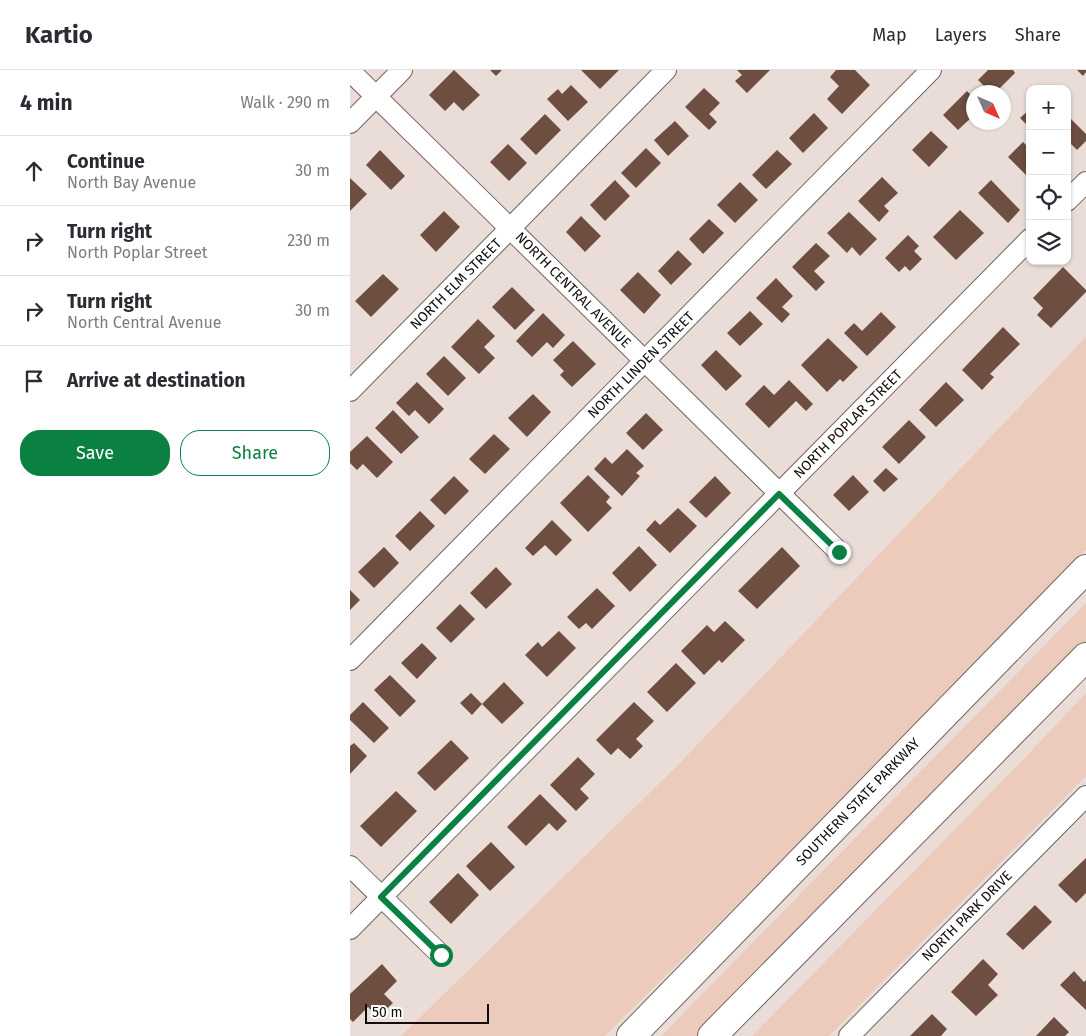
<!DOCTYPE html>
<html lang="en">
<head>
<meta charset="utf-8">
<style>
	:root { --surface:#fff; --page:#f7f7f7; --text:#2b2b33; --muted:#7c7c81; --line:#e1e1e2; --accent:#0b8043 }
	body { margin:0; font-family:"Fira Sans",sans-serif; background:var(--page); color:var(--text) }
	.controls { position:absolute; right:15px; top:15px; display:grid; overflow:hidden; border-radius:10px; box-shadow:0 1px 4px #0004 }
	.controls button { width:45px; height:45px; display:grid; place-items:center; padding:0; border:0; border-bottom:1px solid var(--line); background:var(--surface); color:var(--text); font:25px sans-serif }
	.compass { position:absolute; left:616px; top:15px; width:45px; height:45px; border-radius:50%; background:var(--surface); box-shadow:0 1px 4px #0004; rotate:135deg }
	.scale { position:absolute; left:15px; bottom:12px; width:124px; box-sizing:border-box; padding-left:5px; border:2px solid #110d0b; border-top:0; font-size:14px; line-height:18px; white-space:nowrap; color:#110d0b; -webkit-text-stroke:4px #fff; paint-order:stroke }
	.stop { position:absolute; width:15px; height:15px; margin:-11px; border:4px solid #0b8043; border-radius:50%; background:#fff }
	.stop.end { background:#0b8043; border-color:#fff; box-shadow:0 1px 5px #0008 }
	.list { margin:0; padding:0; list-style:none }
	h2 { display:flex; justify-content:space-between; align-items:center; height:65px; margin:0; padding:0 20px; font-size:21px }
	h2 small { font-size:16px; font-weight:400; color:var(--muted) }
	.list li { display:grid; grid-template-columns:32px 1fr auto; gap:15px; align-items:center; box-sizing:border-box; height:70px; padding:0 20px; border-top:1px solid var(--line) }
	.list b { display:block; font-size:19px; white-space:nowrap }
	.list p { margin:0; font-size:16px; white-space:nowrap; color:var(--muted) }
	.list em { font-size:16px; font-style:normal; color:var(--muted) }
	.actions { display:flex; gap:10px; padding:15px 20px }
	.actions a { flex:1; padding:11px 0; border:1px solid var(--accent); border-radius:20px; text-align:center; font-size:18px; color:var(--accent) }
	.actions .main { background:var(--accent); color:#fff }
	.icon { flex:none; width:28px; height:28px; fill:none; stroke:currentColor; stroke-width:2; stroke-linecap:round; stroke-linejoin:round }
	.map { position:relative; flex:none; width:736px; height:966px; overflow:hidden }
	header { display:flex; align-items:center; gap:30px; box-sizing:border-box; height:70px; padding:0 25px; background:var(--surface); border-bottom:1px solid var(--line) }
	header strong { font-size:24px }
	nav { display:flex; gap:28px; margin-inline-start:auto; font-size:18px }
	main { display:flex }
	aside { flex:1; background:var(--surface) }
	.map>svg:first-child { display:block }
</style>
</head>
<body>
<header>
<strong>Kartio</strong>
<nav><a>Map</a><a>Layers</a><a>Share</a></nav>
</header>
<main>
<aside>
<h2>4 min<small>Walk · 290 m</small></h2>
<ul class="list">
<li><svg class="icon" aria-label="ahead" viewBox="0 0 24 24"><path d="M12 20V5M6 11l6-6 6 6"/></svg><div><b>Continue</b><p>North Bay Avenue</p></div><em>30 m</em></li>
<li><svg class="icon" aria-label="right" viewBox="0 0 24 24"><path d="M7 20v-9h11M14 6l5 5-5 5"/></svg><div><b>Turn right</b><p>North Poplar Street</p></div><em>230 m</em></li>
<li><svg class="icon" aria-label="right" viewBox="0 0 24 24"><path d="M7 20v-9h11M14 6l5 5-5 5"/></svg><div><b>Turn right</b><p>North Central Avenue</p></div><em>30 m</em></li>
<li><svg class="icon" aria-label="arrive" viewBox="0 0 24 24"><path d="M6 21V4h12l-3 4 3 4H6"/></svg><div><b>Arrive at destination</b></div></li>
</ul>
<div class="actions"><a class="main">Save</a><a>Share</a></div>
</aside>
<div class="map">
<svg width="736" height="966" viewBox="0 0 736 966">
	<rect width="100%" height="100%" fill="#eaddd8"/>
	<g fill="#edcbbc">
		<polygon points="736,267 736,480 539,684 255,966 51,966 328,695"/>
		<polygon points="736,533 736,574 349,966 311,966"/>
		<polygon points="736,623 736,706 479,966 402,966 665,698"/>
	</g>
	<g fill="#6d4e41">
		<polygon points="104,0 130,25 113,41 104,32 95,41 79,25"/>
		<polygon points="140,0 152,0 146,6"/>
		<polygon points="231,0 269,0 250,19"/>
		<polygon points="387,0 420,0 397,23 385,11 392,5"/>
		<polygon points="486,0 505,0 520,15 492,44 477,29 489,16 480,7"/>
		<polygon points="638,0 663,0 665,3 646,22 640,22 628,10"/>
		<polygon points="727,0 736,0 736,2 733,6"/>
		<polygon points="221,15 238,32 218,51 197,29 208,19 212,24"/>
		<polygon points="354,18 370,33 359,44 367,52 359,60 335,37"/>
		<polygon points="617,21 624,28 624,45 608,60 593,45"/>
		<polygon points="680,39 680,58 670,48"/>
		<polygon points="464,43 478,58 453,83 439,68"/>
		<polygon points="195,44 211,60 186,85 170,69"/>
		<polygon points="717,45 736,64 736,71 727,80 717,70"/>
		<polygon points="325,51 339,66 318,86 304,70"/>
		<polygon points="581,61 598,77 579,97 562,80"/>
		<polygon points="673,72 680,79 680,109 658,87"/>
		<polygon points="158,74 177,93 159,111 140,92"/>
		<polygon points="296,78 311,93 286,118 271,103"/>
		<polygon points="30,80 55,106 41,120 16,95"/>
		<polygon points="427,80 442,94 416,119 402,105"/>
		<polygon points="532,107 548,123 534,136 539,141 529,152 508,131"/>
		<polygon points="0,108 17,124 0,141"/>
		<polygon points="265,110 280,126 255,151 240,135"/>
		<polygon points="641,110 670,140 658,153 628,123"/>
		<polygon points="390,112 408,130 385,153 367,135"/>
		<polygon points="610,140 634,163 606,190 583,167"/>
		<polygon points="94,141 110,157 86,182 70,165"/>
		<polygon points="499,142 527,169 510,186 502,177 497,183 477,163"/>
		<polygon points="231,146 251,166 235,182 216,162"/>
		<polygon points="359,149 374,163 353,184 339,169"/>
		<polygon points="558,165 569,176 564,181 572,189 560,201 555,196 549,202 535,188"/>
		<polygon points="466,173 480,186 464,201 475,212 466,221 442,197"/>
		<polygon points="328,180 342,194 321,215 308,201"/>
		<polygon points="713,197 736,220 736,222 701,258 687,245 693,238 683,228"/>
		<polygon points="288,202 311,225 294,244 270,220"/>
		<polygon points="33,204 49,219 21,247 5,231"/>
		<polygon points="426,208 443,226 432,237 440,244 432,253 406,228"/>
		<polygon points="162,217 185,240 165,260 142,237"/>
		<polygon points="400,241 413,254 390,276 377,263"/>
		<polygon points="531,242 546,257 517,286 494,263 504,253 512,261"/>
		<polygon points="193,243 215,265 203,278 197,272 182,287 166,271"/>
		<polygon points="128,249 145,266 134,277 145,288 129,304 101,277"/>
		<polygon points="653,257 670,274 640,304 644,307 632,320 612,300"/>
		<polygon points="478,268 508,297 493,312 490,309 477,322 451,295"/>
		<polygon points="223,271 246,294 222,317 210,305 214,301 203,290"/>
		<polygon points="366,280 392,306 376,321 351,295"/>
		<polygon points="94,286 116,308 98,326 76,304"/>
		<polygon points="439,310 463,334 456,341 446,331 419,358 395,334 414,315 424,325"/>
		<polygon points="67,312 94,339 79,354 65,340 59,346 46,333"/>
		<polygon points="596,312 614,330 586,357 569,340"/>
		<polygon points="183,324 201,342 177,367 158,348"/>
		<polygon points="43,340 69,367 51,384 25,358"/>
		<polygon points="296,343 313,360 293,380 276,363"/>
		<polygon points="559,350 576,367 549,394 532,377"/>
		<polygon points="144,364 160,379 135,404 119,389"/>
		<polygon points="17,366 43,392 27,408 13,394 7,400 0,393 0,382"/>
		<polygon points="277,379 294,396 286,403 290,406 272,426 244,399 255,387 262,394"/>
		<polygon points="536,398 548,409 534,422 523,411"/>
		<polygon points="238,405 260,427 256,432 262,438 238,462 210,433"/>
		<polygon points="503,405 519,422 499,441 483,425"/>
		<polygon points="104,406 119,421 95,445 80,430"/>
		<polygon points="365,406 381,423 356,448 339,432"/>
		<polygon points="328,438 347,456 320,483 296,460 305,450 310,455"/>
		<polygon points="70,441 85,456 60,481 45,466"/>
		<polygon points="202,450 222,470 206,486 195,475 183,486 175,478"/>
		<polygon points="289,476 307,495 280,522 262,503"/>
		<polygon points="34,477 49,493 24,518 8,502"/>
		<polygon points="432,477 450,496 407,539 388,521"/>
		<polygon points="146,497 162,514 136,539 120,523"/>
		<polygon points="247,518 265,536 242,559 236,553 229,559 217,547"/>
		<polygon points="0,520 10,530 0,540"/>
		<polygon points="110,534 125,549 101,573 86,558"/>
		<polygon points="375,551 395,570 372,593 369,590 354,605 331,581 357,555 364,562"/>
		<polygon points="209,561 226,578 197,607 175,585 188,572 192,577"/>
		<polygon points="72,573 87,588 67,609 51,593"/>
		<polygon points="326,593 346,613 317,642 297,622"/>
		<polygon points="40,605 66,631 50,647 24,620"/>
		<polygon points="154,612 174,633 152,654 132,634 122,645 110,633 121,623 132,634"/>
		<polygon points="13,632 39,658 24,673 0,650 0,645"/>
		<polygon points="284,632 304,651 286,669 293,676 280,689 268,678 261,685 246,670"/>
		<polygon points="101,670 119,688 85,721 67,703"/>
		<polygon points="4,673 17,686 0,704 0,676"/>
		<polygon points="228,687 245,704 230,719 239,728 226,741 200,715"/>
		<polygon points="46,721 67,741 31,777 10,756"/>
		<polygon points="190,724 217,751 207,761 199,753 176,776 157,757"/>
		<polygon points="141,772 165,797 140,821 116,796"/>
		<polygon points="736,788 736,823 726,833 708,815"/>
		<polygon points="108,803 129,825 101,854 79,832"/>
		<polygon points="685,835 702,852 673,880 656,864"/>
		<polygon points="633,889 648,904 638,915 648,925 626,946 601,922"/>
		<polygon points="32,894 47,911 34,924 43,933 28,947 18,937 3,952 0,949 0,924"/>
		<polygon points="724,901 734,912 736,910 736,940 710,915"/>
		<polygon points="582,944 597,959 591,966 560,966"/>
		<polygon points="704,947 719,962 715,966 686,966"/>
	</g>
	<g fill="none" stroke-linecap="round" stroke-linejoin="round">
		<defs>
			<g id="minor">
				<polyline points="0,1 489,482"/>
				<polyline points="0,53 52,0"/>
				<polyline points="717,131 736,112"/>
				<polyline points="0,321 316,0"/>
				<polyline points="0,590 581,0"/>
				<polyline points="0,796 91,885"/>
				<polyline points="0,859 680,169"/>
				<polyline points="499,966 736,726"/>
			</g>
			<g id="motorway">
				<polyline points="281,966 736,499"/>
				<polyline points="362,966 736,587"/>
			</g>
		</defs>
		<use href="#minor" stroke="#716662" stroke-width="22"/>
		<use href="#motorway" stroke="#716662" stroke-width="30"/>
		<use href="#minor" stroke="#fff" stroke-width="20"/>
		<use href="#motorway" stroke="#fff" stroke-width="28"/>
	</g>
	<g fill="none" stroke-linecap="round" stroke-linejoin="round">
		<polyline stroke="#0b8043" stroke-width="6" points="91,885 31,827 429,424 489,482"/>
	</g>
	<g text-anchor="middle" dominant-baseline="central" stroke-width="5" stroke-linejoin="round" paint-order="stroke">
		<g font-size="14" fill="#110d0b" stroke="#fff">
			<text transform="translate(106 214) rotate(-45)">NORTH ELM STREET</text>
			<text transform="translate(223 220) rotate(45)">NORTH CENTRAL AVENUE</text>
			<text transform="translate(291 295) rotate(-45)">NORTH LINDEN STREET</text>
			<text transform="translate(498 354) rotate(-45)">NORTH POPLAR STREET</text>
			<text transform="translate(508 732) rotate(-46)">SOUTHERN STATE PARKWAY</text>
			<text transform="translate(617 846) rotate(-45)">NORTH PARK DRIVE</text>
		</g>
	</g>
</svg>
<div class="controls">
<button>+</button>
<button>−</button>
<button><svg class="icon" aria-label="locate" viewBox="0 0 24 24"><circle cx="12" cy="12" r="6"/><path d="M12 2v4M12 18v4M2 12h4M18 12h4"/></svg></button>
<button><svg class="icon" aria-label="layers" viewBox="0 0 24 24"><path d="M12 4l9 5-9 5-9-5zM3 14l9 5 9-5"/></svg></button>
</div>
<svg class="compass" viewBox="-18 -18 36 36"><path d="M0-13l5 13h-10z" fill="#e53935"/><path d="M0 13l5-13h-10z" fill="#7c7c81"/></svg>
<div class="scale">50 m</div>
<div class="stop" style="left:91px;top:885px"></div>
<div class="stop end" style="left:489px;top:482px"></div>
</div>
</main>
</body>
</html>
